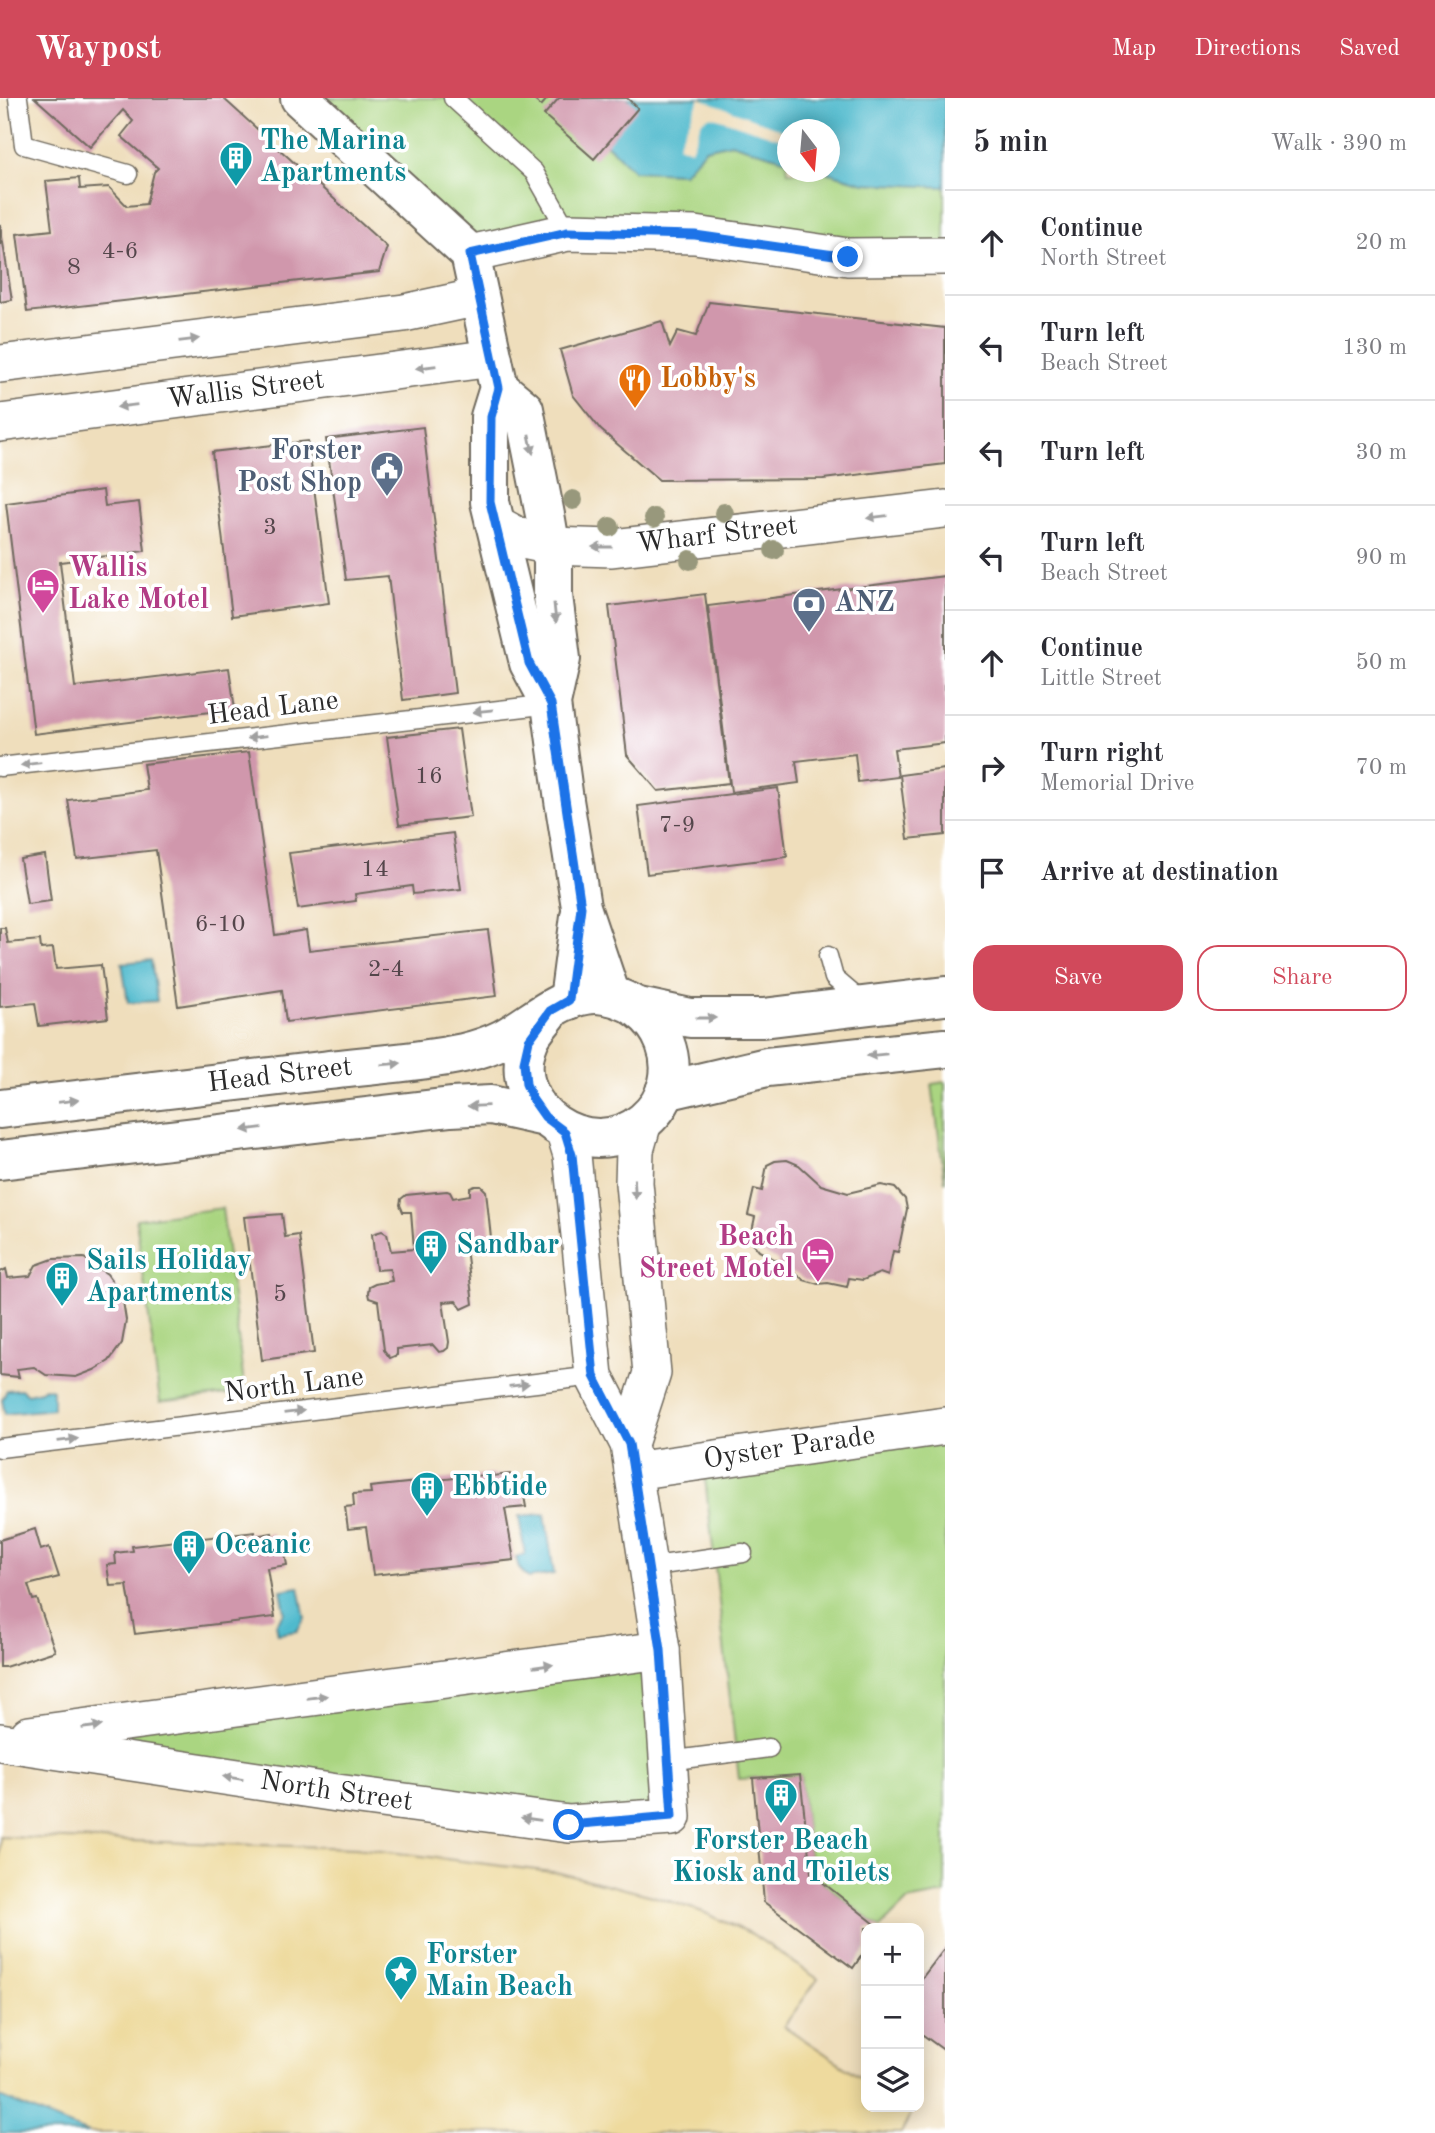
<!DOCTYPE html>
<html lang="en">
<head>
<meta charset="utf-8">
<style>
	:root { --surface:#fff; --page:#f2f2f3; --text:#2b2b33; --muted:#7c7c81; --line:#e1e1e2; --accent:#d1495b }
	body { margin:0; font-family:"Old Standard TT",serif; background:var(--page); color:var(--text) }
	.controls { position:absolute; right:21px; bottom:21px; display:grid; overflow:hidden; border-radius:14px; box-shadow:0 4px 18px #0003 }
	.controls button { width:63px; height:63px; display:grid; place-items:center; padding:0; border:0; border-bottom:2px solid var(--line); background:var(--surface); color:var(--text); font:35px sans-serif }
	.compass { position:absolute; left:777px; top:21px; width:63px; height:63px; border-radius:50%; background:var(--surface); box-shadow:0 4px 18px #0003; rotate:164deg }
	.stop { position:absolute; width:21px; height:21px; margin:-16px; border:5px solid #1a73e8; border-radius:50%; background:#fff }
	.stop.end { background:#1a73e8; border-color:#fff; box-shadow:0 2px 7px #0008 }
	.list { margin:0; padding:0; list-style:none }
	h2 { display:flex; justify-content:space-between; align-items:center; height:91px; margin:0; padding:0 28px; font-size:30px }
	h2 small { font-size:23px; font-weight:400; color:var(--muted) }
	.list li { display:grid; grid-template-columns:46px 1fr auto; gap:21px; align-items:center; box-sizing:border-box; height:105px; padding:0 28px; border-top:2px solid var(--line) }
	.list b { display:block; font-size:26px; white-space:nowrap }
	.list p { margin:0; font-size:23px; white-space:nowrap; color:var(--muted) }
	.list em { font-size:23px; font-style:normal; color:var(--muted) }
	.actions { display:flex; gap:14px; padding:21px 28px }
	.actions a { flex:1; padding:16px 0; border:2px solid var(--accent); border-radius:21px; text-align:center; font-size:24px; color:var(--accent) }
	.actions .main { background:var(--accent); color:#fff }
	.icon { flex:none; width:38px; height:38px; fill:none; stroke:currentColor; stroke-width:2; stroke-linecap:round; stroke-linejoin:round }
	.map { position:relative; flex:none; width:945px; height:2035px; overflow:hidden }
	header { display:flex; align-items:center; gap:42px; box-sizing:border-box; height:98px; padding:0 35px; background:var(--accent); color:#fff }
	header strong { font-size:33px }
	nav { display:flex; gap:38px; margin-inline-start:auto; font-size:24px }
	main { display:flex }
	aside { flex:1; background:var(--surface) }
	.map>svg:first-child { display:block }
</style>
</head>
<body>
<header>
<strong>Waypost</strong>
<nav><a>Map</a><a>Directions</a><a>Saved</a></nav>
</header>
<main>
<div class="map">
<svg width="945" height="2035" viewBox="0 0 945 2035">
	<rect width="100%" height="100%" fill="#fff"/>
	<filter id="ink" filterUnits="userSpaceOnUse"><feTurbulence type="fractalNoise" baseFrequency=".0143" numOctaves="2"/><feDisplacementMap in="SourceGraphic" scale="14" xChannelSelector="R" yChannelSelector="G"/><feConvolveMatrix kernelMatrix="1 2 1 2 8 2 1 2 1" color-interpolation-filters="sRGB"/></filter>
	<filter id="wash" filterUnits="userSpaceOnUse"><feTurbulence type="fractalNoise" baseFrequency=".00686" numOctaves="4" result="noise"/><feDisplacementMap in="SourceGraphic" scale="28" xChannelSelector="R" yChannelSelector="G"/><feGaussianBlur stdDeviation="1.57" result="paint"/><feColorMatrix in="noise" values="0 0 0 0 0 0 0 0 0 0 0 0 0 0 0 0 0 1.4 0 .05"/><feComposite in="paint" operator="in"/></filter>
	<g filter="url(#wash)">
		<rect width="100%" height="100%" fill="#efdebc"/>
		<g fill="#aad581" stroke="#6a8056" stroke-width="2">
			<polygon points="300,0 556,0 635,73 684,75 705,51 731,45 787,62 788,74 826,74 864,85 945,89 945,158 695,137 470,156"/>
			<polygon points="945,984 945,1084 932,986"/>
			<polygon points="222,1110 245,1294 160,1304 136,1121"/>
			<polygon points="945,1328 945,1796 907,1803 880,1830 811,1775 800,1677 739,1681 703,1362"/>
			<polygon points="661,1552 672,1719 569,1726 0,1644"/>
		</g>
		<polygon fill="#eeda9e" stroke="#8c8264" stroke-width="2" points="0,1739 356,1750 560,1775 653,1798 703,1814 752,1836 818,1881 784,1928 866,1983 866,2009 904,2009 912,2014 901,2035 88,2035 0,2000"/>
		<g fill="#50bacd" stroke="#3e727c" stroke-width="2">
			<polygon points="560,0 945,0 945,89 864,85 826,74 830,74 830,32 788,32 787,62 731,45 705,51 684,75 634,73"/>
			<polygon points="151,862 157,903 128,905 122,865"/>
			<polygon points="45,1290 53,1292 53,1311 5,1316 2,1302 7,1292 21,1291 27,1296 41,1293"/>
			<polygon points="545,1416 554,1476 528,1480 519,1470 516,1459 525,1457 519,1418"/>
			<polygon points="299,1489 305,1520 297,1533 278,1536 276,1526 285,1514 281,1492"/>
			<polygon points="0,2000 3,2000 88,2035 0,2035"/>
		</g>
		<polygon fill="#efdebc" points="700,0 787,34 787,43 711,18 702,23 691,52 678,47"/>
		<g id="blocks">
			<g fill="#d097ac">
				<polygon points="35,0 223,0 387,149 379,174 27,214 17,136 52,132 46,83 79,80 80,91 109,89 127,108 146,106 154,74 158,70 121,38 133,23 123,12 90,49"/>
				<polygon points="532,0 548,0 541,8"/>
				<polygon points="559,0 627,0 638,10 594,61 544,17"/>
				<polygon points="0,126 12,202 0,204"/>
				<polygon points="709,204 945,230 945,366 823,381 659,382 601,332 573,297 560,252 662,223 670,249 678,233 696,238"/>
				<polygon points="423,329 455,595 403,602 388,478 346,482 326,341"/>
				<polygon points="308,343 329,505 232,518 212,354"/>
				<polygon points="103,392 105,408 139,404 145,453 60,464 75,589 229,570 235,611 34,636 6,405"/>
				<polygon points="945,478 945,645 894,651 898,679 858,684 855,656 796,663 799,685 731,694 708,508"/>
				<polygon points="705,496 729,685 658,693 627,657 609,508"/>
				<polygon points="459,631 471,719 399,727 387,639"/>
				<polygon points="249,654 275,837 306,832 309,852 488,832 497,898 286,924 282,892 178,908 156,752 77,761 68,702 147,692 143,666"/>
				<polygon points="945,671 945,737 908,741 900,677"/>
				<polygon points="778,690 787,759 647,776 638,708"/>
				<polygon points="453,735 461,791 413,796 412,788 355,796 356,803 298,811 289,755"/>
				<polygon points="45,757 51,803 27,806 20,761"/>
				<polygon points="0,830 5,830 8,845 40,842 41,851 53,850 56,871 101,867 108,920 39,928 35,905 0,909"/>
				<polygon points="787,1062 799,1067 821,1087 848,1095 881,1087 895,1090 905,1101 907,1111 898,1154 893,1153 888,1178 880,1175 863,1182 849,1180 847,1189 828,1185 818,1186 804,1182 796,1176 777,1171 778,1163 759,1153 750,1142 755,1119 748,1117 754,1091 762,1093 767,1067 775,1063"/>
				<polygon points="475,1088 481,1088 486,1093 491,1140 491,1145 485,1149 479,1149 476,1140 465,1142 473,1206 462,1211 456,1203 443,1204 449,1244 448,1250 444,1253 439,1254 433,1247 397,1251 397,1257 390,1260 384,1252 378,1203 369,1200 368,1195 369,1189 375,1186 392,1183 390,1171 376,1172 372,1136 382,1133 387,1136 391,1153 414,1151 411,1114 403,1114 400,1107 401,1101 406,1097 447,1093 450,1094 453,1100 470,1097 470,1090"/>
				<polygon points="282,1116 285,1139 299,1137 314,1255 262,1262 244,1119"/>
				<polygon points="84,1160 107,1176 122,1197 126,1222 122,1245 109,1263 94,1272 76,1279 46,1277 34,1269 17,1271 19,1279 0,1277 0,1174 6,1171 8,1180 30,1178 36,1167 53,1161"/>
				<polygon points="493,1376 493,1378 510,1376 512,1388 522,1387 526,1409 505,1411 514,1462 373,1477 366,1429 348,1431 345,1409 354,1408 353,1396 371,1395 370,1389"/>
				<polygon points="35,1431 41,1452 49,1449 59,1479 28,1487 33,1502 37,1501 55,1553 5,1569 0,1569 0,1442"/>
				<polygon points="255,1434 255,1438 272,1435 274,1446 283,1446 287,1467 267,1470 275,1519 135,1536 127,1487 110,1488 107,1467 116,1466 115,1455 133,1453 132,1448"/>
				<polygon points="800,1677 811,1775 880,1830 866,1830 866,1851 853,1870 764,1804 753,1680"/>
				<polygon points="945,1850 945,1953 919,1934 919,1884"/>
			</g>
		</g>
	</g>
	<g filter="url(#ink)">
		<use href="#blocks" fill-opacity="0" stroke="#706a5e" stroke-width="2"/>
		<g fill="none" stroke-linecap="round" stroke-linejoin="round">
			<defs>
				<g id="lane">
					<polyline points="18,0 24,47 128,76"/>
					<polyline points="453,0 534,74 568,134"/>
					<polyline points="0,669 551,606"/>
					<polyline points="828,858 834,880 855,898 867,902"/>
					<polyline points="0,1350 594,1278"/>
					<polyline points="648,1469 743,1455"/>
					<polyline points="668,1663 769,1650"/>
				</g>
				<g id="street">
					<polyline points="470,156 568,134 695,137 848,159 945,158"/>
					<polyline points="0,266 404,215 479,199"/>
					<path id="s1" d="M0,325L493,260"/>
					<path id="s2" d="M494,425L527,443L551,448L612,450L945,411"/>
					<polyline points="629,1346 652,1275 634,1085 635,1052 643,1024"/>
					<path id="s3" d="M633,1373L945,1328"/>
					<polyline points="29,1637 661,1552"/>
					<path id="s4" d="M0,1644L337,1695L569,1726L672,1719L661,1552L629,1346L594,1278L572,1057L565,1034"/>
				</g>
				<g id="secondary">
					<polyline points="300,0 470,156 499,290 490,319 490,404 529,565 551,606"/>
					<polyline points="499,290 524,311 546,422 553,463 553,498 561,561 551,606 564,702 581,809 611,898"/>
					<polyline points="569,902 580,818"/>
				</g>
				<g id="primary">
					<polyline points="639,909 690,920 763,920 945,898"/>
					<polyline points="665,993 767,969 945,950"/>
					<path id="s5" d="M0,1011C107,998 214,986 321,973C368,967 416,965 463,955C476,952 491,947 503,941C531,926 563,895 597,896C663,900 696,979 644,1023C589,1070 501,1011 529,943C533,932 544,922 550,913"/>
					<polyline points="0,1062 451,1009 491,1007 545,1019"/>
				</g>
			</defs>
			<use href="#lane" stroke="#706a5e" stroke-width="21"/>
			<use href="#street" stroke="#706a5e" stroke-width="40"/>
			<use href="#secondary" stroke="#706a5e" stroke-width="42"/>
			<use href="#primary" stroke="#706a5e" stroke-width="42"/>
			<use href="#lane" stroke="#fff" stroke-width="18"/>
			<use href="#street" stroke="#fff" stroke-width="37"/>
			<use href="#secondary" stroke="#fff" stroke-width="38"/>
			<use href="#primary" stroke="#fff" stroke-width="38"/>
		</g>
		<g fill="#98987b">
			<circle cx="573" cy="402" r="10"/>
			<circle cx="724" cy="415" r="10"/>
			<circle cx="654" cy="420" r="10"/>
			<circle cx="610" cy="429" r="10"/>
			<circle cx="774" cy="452" r="10"/>
			<circle cx="690" cy="462" r="10"/>
		</g>
		<defs><path id="oneway-solid" d="M-6-.8H1V-3.2L6.5 0L1 3.2V.8H-6Z" transform="scale(1.75)"/></defs>
		<g fill="#a0a0a0">
			<use href="#oneway-solid" transform="translate(189 242) rotate(-7)"/>
			<use href="#oneway-solid" transform="translate(426 269) rotate(172)"/>
			<use href="#oneway-solid" transform="translate(127 308) rotate(173)"/>
			<use href="#oneway-solid" transform="translate(531 346) rotate(78)"/>
			<use href="#oneway-solid" transform="translate(877 419) rotate(173)"/>
			<use href="#oneway-solid" transform="translate(602 449) rotate(180)"/>
			<use href="#oneway-solid" transform="translate(555 515) rotate(84)"/>
			<use href="#oneway-solid" transform="translate(483 613) rotate(174)"/>
			<use href="#oneway-solid" transform="translate(257 639) rotate(173)"/>
			<use href="#oneway-solid" transform="translate(31 666) rotate(173)"/>
			<use href="#oneway-solid" transform="translate(706 920)"/>
			<use href="#oneway-solid" transform="translate(877 957) rotate(174)"/>
			<use href="#oneway-solid" transform="translate(391 966) rotate(-5)"/>
			<use href="#oneway-solid" transform="translate(68 1003) rotate(-7)"/>
			<use href="#oneway-solid" transform="translate(478 1008) rotate(178)"/>
			<use href="#oneway-solid" transform="translate(252 1031) rotate(173)"/>
			<use href="#oneway-solid" transform="translate(635 1091) rotate(86)"/>
			<use href="#oneway-solid" transform="translate(519 1287) rotate(-7)"/>
			<use href="#oneway-solid" transform="translate(294 1314) rotate(-7)"/>
			<use href="#oneway-solid" transform="translate(68 1342) rotate(-7)"/>
			<use href="#oneway-solid" transform="translate(543 1568) rotate(-8)"/>
			<use href="#oneway-solid" transform="translate(317 1599) rotate(-8)"/>
			<use href="#oneway-solid" transform="translate(92 1629) rotate(-8)"/>
			<use href="#oneway-solid" transform="translate(233 1680) rotate(-171)"/>
			<use href="#oneway-solid" transform="translate(531 1721) rotate(-172)"/>
		</g>
	</g>
	<g fill="none" stroke-linecap="round" stroke-linejoin="round" filter="url(#ink)">
		<polyline stroke="#1a73e8" stroke-width="9" points="569,1727 672,1718 661,1552 629,1346 594,1278 572,1057 565,1034 545,1019 533,1002 526,986 524,964 529,942 550,913 569,902 581,809 551,606 529,565 490,404 491,319 499,290 470,156 568,134 695,137 848,159"/>
	</g>
	<defs>
		<symbol id="building-pin" viewBox="-11 -11 22 30"><path d="M0 17L-7.5 6A9.5 9.5 0 1 1 7.5 6Z" fill="#0f9aa8" stroke="#fff"/><path d="M-4-6H4V6H1V3H-1V6H-4ZM-2.5-4.3h1.7v1.8h-1.7ZM.8-4.3h1.7v1.8H.8ZM-2.5-1h1.7V.8h-1.7ZM.8-1h1.7V.8H.8Z" fill="#fff"/></symbol>
		<symbol id="restaurant-pin" viewBox="-11 -11 22 30"><path d="M0 17L-7.5 6A9.5 9.5 0 1 1 7.5 6Z" fill="#e8710a" stroke="#fff"/><path d="M-5-6h1v4h1v-4h1v4h1v-4h1v5L-1.5 .5V6h-2V.5L-5-1ZM5-6V6H3V1.5H1.5Q1.5-4 5-6Z" fill="#fff"/></symbol>
		<symbol id="civic-pin" viewBox="-11 -11 22 30"><path d="M0 17L-7.5 6A9.5 9.5 0 1 1 7.5 6Z" fill="#5c6f8a" stroke="#fff"/><path d="M-.6-6.5H3V-4.5H.6V-3L4-1V1h2V6H-6V1h2V-1L-.6-3ZM-1.2 2.5V6h2.4V2.5Z" fill="#fff"/></symbol>
		<symbol id="hotel-pin" viewBox="-11 -11 22 30"><path d="M0 17L-7.5 6A9.5 9.5 0 1 1 7.5 6Z" fill="#d1479c" stroke="#fff"/><path d="M-6-4.5h1.5V1H6V5H4.5V3h-9V5H-6ZM-4 0a1.8 1.8 0 1 1 3.6 0ZM.5 0V-2.5h3Q6-2.5 6 0Z" fill="#fff"/></symbol>
		<symbol id="bank-pin" viewBox="-11 -11 22 30"><path d="M0 17L-7.5 6A9.5 9.5 0 1 1 7.5 6Z" fill="#5c6f8a" stroke="#fff"/><path d="M-6-4H6V4H-6ZM0-2.3a2.3 2.3 0 1 0 0 4.6a2.3 2.3 0 1 0 0-4.6Z" fill="#fff"/></symbol>
		<symbol id="sight-pin" viewBox="-11 -11 22 30"><path d="M0 17L-7.5 6A9.5 9.5 0 1 1 7.5 6Z" fill="#0f9aa8" stroke="#fff"/><path d="M0-6L1.8-2.2L6-1.7L2.9 1.2L3.7 5.4L0 3.3L-3.7 5.4L-2.9 1.2L-6-1.7L-1.8-2.2Z" fill="#fff"/></symbol>
	</defs>
	<g fill-rule="evenodd">
		<use href="#building-pin" x="217" y="41" width="38" height="52"/>
		<use href="#restaurant-pin" x="616" y="263" width="38" height="52"/>
		<use href="#civic-pin" x="368" y="351" width="38" height="52"/>
		<use href="#hotel-pin" x="24" y="468" width="38" height="52"/>
		<use href="#bank-pin" x="790" y="487" width="38" height="52"/>
		<use href="#building-pin" x="412" y="1129" width="38" height="52"/>
		<use href="#hotel-pin" x="799" y="1137" width="38" height="52"/>
		<use href="#building-pin" x="43" y="1161" width="38" height="52"/>
		<use href="#building-pin" x="408" y="1371" width="38" height="52"/>
		<use href="#building-pin" x="170" y="1429" width="38" height="52"/>
		<use href="#building-pin" x="762" y="1678" width="38" height="52"/>
		<use href="#sight-pin" x="382" y="1855" width="38" height="52"/>
	</g>
	<g text-anchor="middle" dominant-baseline="central" stroke-width="7" stroke-linejoin="round" paint-order="stroke">
		<g font-size="24" fill="#54464b">
			<text x="120" y="154">4-6</text>
			<text x="74" y="170">8</text>
			<text x="270" y="430">3</text>
			<text x="429" y="679">16</text>
			<text x="677" y="728">7-9</text>
			<text x="375" y="772">14</text>
			<text x="220" y="827">6-10</text>
			<text x="386" y="872">2-4</text>
			<text x="280" y="1197">5</text>
		</g>
		<g font-size="28" font-weight="bold" fill="#0d838f" stroke="#fff" text-anchor="start">
			<text x="260" y="44">The Marina<tspan x="260" dy="32">Apartments</tspan></text>
			<text x="456" y="1148">Sandbar</text>
			<text x="86" y="1164">Sails Holiday<tspan x="86" dy="32">Apartments</tspan></text>
			<text x="452" y="1390">Ebbtide</text>
			<text x="214" y="1448">Oceanic</text>
			<text x="781" y="1744" text-anchor="middle">Forster Beach<tspan x="781" dy="32">Kiosk and Toilets</tspan></text>
			<text x="426" y="1858">Forster<tspan x="426" dy="32">Main Beach</tspan></text>
		</g>
		<g font-size="28" font-weight="bold" fill="#c56008" stroke="#fff" text-anchor="start">
			<text x="660" y="282">Lobby's</text>
		</g>
		<g font-size="28" fill="#2b2b2b" stroke="#fff">
			<text stroke="none"><textPath href="#s1" startOffset="248">Wallis Street</textPath></text>
			<text stroke="none"><textPath href="#s2" startOffset="229">Wharf Street</textPath></text>
			<text transform="translate(273 611) rotate(-7)">Head Lane</text>
			<text stroke="none"><textPath href="#s5" startOffset="282">Head Street</textPath></text>
			<text transform="translate(294 1288) rotate(-7)">North Lane</text>
			<text stroke="none"><textPath href="#s3" startOffset="158">Oyster Parade</textPath></text>
			<text stroke="none"><textPath href="#s4" startOffset="340">North Street</textPath></text>
		</g>
		<g font-size="28" font-weight="bold" fill="#4e5e75" stroke="#fff" text-anchor="end">
			<text x="362" y="354">Forster<tspan x="362" dy="32">Post Shop</tspan></text>
			<text x="834" y="506" text-anchor="start">ANZ</text>
		</g>
		<g font-size="28" font-weight="bold" fill="#b23c85" stroke="#fff" text-anchor="start">
			<text x="68" y="471">Wallis<tspan x="68" dy="32">Lake Motel</tspan></text>
			<text x="794" y="1140" text-anchor="end">Beach<tspan x="794" dy="32">Street Motel</tspan></text>
		</g>
	</g>
</svg>
<div class="controls">
<button>+</button>
<button>−</button>
<button><svg class="icon" aria-label="layers" viewBox="0 0 24 24"><path d="M12 4l9 5-9 5-9-5zM3 14l9 5 9-5"/></svg></button>
</div>
<svg class="compass" viewBox="-18 -18 36 36"><path d="M0-13l5 13h-10z" fill="#e53935"/><path d="M0 13l5-13h-10z" fill="#7c7c81"/></svg>
<div class="stop" style="left:569px;top:1727px"></div>
<div class="stop end" style="left:848px;top:159px"></div>
</div>
<aside>
<h2>5 min<small>Walk · 390 m</small></h2>
<ul class="list">
<li><svg class="icon" aria-label="ahead" viewBox="0 0 24 24"><path d="M12 20V5M6 11l6-6 6 6"/></svg><div><b>Continue</b><p>North Street</p></div><em>20 m</em></li>
<li><svg class="icon" aria-label="left" viewBox="0 0 24 24"><path d="M17 20v-9H6M10 6l-5 5 5 5"/></svg><div><b>Turn left</b><p>Beach Street</p></div><em>130 m</em></li>
<li><svg class="icon" aria-label="left" viewBox="0 0 24 24"><path d="M17 20v-9H6M10 6l-5 5 5 5"/></svg><div><b>Turn left</b></div><em>30 m</em></li>
<li><svg class="icon" aria-label="left" viewBox="0 0 24 24"><path d="M17 20v-9H6M10 6l-5 5 5 5"/></svg><div><b>Turn left</b><p>Beach Street</p></div><em>90 m</em></li>
<li><svg class="icon" aria-label="ahead" viewBox="0 0 24 24"><path d="M12 20V5M6 11l6-6 6 6"/></svg><div><b>Continue</b><p>Little Street</p></div><em>50 m</em></li>
<li><svg class="icon" aria-label="right" viewBox="0 0 24 24"><path d="M7 20v-9h11M14 6l5 5-5 5"/></svg><div><b>Turn right</b><p>Memorial Drive</p></div><em>70 m</em></li>
<li><svg class="icon" aria-label="arrive" viewBox="0 0 24 24"><path d="M6 21V4h12l-3 4 3 4H6"/></svg><div><b>Arrive at destination</b></div></li>
</ul>
<div class="actions"><a class="main">Save</a><a>Share</a></div>
</aside>
</main>
</body>
</html>
